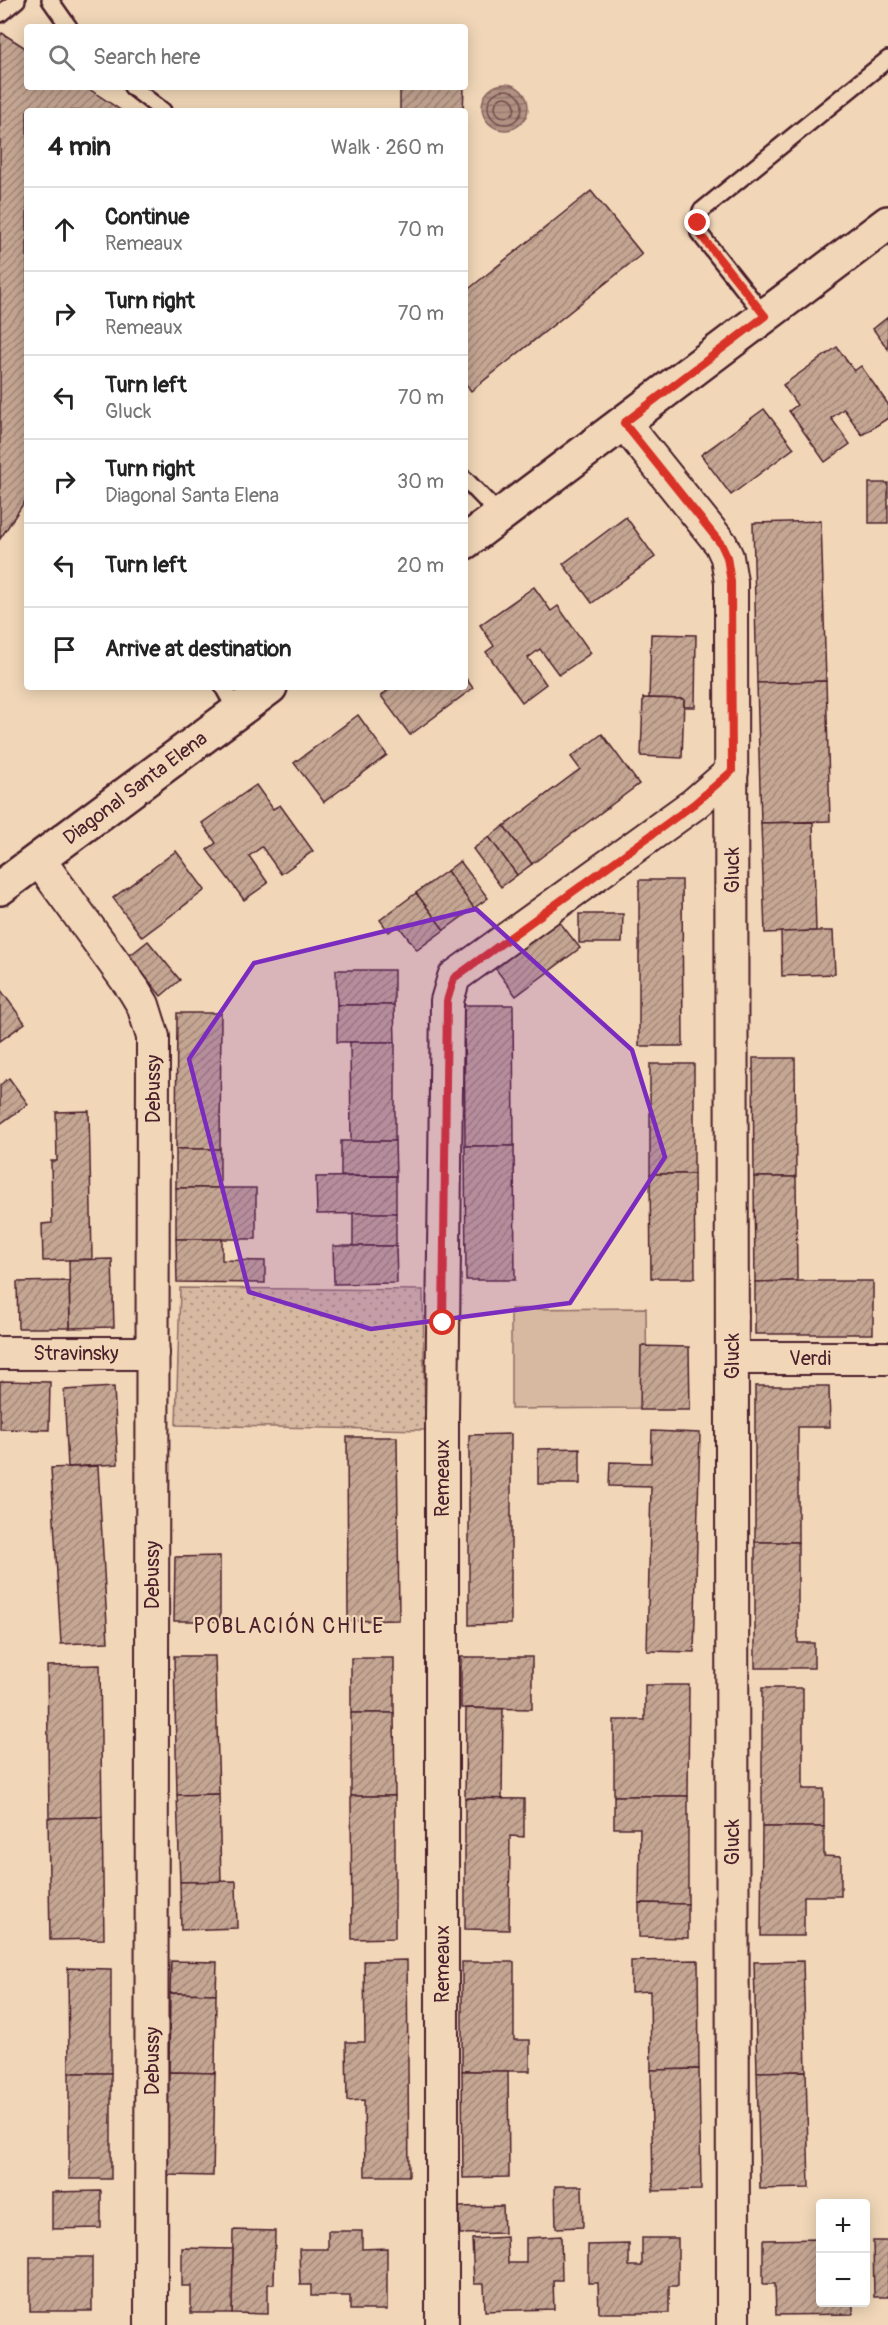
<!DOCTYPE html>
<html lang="en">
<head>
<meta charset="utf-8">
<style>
	:root { --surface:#fff; --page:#f6f6f6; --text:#222; --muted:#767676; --line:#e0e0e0 }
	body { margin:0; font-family:Pangolin,sans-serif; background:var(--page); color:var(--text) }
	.controls { position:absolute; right:18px; bottom:18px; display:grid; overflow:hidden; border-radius:6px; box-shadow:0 3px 15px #0003 }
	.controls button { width:54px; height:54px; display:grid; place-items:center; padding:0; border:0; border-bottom:2px solid var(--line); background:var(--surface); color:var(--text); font:30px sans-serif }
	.stop { position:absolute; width:18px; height:18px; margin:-14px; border:4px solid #d93025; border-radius:50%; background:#fff }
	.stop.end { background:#d93025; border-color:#fff; box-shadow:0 2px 6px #0008 }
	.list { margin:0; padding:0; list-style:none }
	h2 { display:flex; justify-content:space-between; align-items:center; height:78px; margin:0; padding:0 24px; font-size:26px }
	h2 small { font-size:20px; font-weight:400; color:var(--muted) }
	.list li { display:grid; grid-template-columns:39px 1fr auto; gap:18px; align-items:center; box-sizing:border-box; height:84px; padding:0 24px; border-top:2px solid var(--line) }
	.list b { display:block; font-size:22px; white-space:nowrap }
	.list p { margin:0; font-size:20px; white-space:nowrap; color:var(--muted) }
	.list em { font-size:20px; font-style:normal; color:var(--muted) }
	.icon { flex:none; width:33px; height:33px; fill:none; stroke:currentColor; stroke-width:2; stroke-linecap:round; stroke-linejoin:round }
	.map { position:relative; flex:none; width:888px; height:2325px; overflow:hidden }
	.search { position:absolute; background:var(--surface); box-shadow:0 3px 15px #0003; left:24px; top:24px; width:444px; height:66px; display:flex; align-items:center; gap:15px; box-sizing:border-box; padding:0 21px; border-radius:6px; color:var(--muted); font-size:22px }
	.panel { position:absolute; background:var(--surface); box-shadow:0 3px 15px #0003; left:24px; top:108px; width:444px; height:582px; border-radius:6px }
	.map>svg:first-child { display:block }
</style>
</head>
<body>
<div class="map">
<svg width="888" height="2325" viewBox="0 0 888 2325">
	<defs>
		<pattern id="park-dots" width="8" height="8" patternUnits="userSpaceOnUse" patternTransform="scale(1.5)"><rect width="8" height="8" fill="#d6b9a0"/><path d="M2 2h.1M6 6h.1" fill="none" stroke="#b09683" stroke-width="1.8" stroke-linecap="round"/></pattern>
		<pattern id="water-rules" width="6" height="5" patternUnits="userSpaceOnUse" patternTransform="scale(1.5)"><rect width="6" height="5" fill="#b19182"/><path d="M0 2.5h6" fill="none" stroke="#92766b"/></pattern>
		<pattern id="building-hatch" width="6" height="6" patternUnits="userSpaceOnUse" patternTransform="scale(1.5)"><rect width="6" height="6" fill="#c5a693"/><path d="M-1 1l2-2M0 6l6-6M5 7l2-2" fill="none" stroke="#a28778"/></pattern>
	</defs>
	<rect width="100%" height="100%" fill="#f1d7b8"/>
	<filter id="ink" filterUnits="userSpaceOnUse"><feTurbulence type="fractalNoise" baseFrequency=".0167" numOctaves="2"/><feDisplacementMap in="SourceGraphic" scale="12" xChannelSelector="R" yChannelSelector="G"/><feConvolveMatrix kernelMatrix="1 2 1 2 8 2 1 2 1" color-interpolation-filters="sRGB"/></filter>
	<g filter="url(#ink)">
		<polygon fill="url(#park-dots)" stroke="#906c66" stroke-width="1.5" points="180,1288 423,1290 425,1430 176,1425"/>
		<polygon fill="#d6b9a0" stroke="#906c66" stroke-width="1.5" points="646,1308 647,1408 511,1409 511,1309"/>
		<circle fill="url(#water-rules)" stroke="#88635f" stroke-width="1.5" cx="505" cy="107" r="23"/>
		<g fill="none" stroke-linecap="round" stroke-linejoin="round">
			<g stroke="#734d4e" stroke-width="1.5">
				<circle cx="505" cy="107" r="17"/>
				<circle cx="505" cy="107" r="10"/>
			</g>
		</g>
		<g fill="url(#building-hatch)" stroke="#4a1f2b" stroke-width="1.5">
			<polygon points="2,33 27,49 27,87 86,87 122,111 27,111 27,498 0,539 0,36"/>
			<polygon points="400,87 464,87 463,111 400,111"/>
			<polygon points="591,191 642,254 471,391 465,383 465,292"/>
			<polygon points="888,317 888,349 873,329"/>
			<polygon points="837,347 854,371 861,366 888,404 888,418 862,435 844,409 831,418 850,444 825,462 789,411 797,405 783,385"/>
			<polygon points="764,409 794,448 731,495 701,455"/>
			<rect x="869" y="483" width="19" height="40"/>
			<polygon points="626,517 655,557 592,603 563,564"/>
			<polygon points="821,521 826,681 757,683 753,523"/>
			<polygon points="534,587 551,611 558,606 591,653 559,675 540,649 528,658 546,684 522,702 486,652 494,646 480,625"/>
			<polygon points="651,634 696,635 695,707 684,707 684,699 649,698"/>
			<polygon points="465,677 473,688 410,735 381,696 392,687 465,687"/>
			<polygon points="826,681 830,821 761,823 757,683"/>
			<polygon points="643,698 684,699 682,758 641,756"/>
			<polygon points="358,715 387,755 324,802 294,763"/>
			<polygon points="602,734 639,784 532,864 504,826 580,769 571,757"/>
			<polygon points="256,785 273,809 280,805 313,851 281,874 262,847 249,856 268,883 244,900 207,850 216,843 202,823"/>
			<polygon points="813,822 816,931 765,933 761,823"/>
			<polygon points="504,826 532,864 517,875 489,837"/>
			<polygon points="489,837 517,875 501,887 473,849"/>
			<polygon points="176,851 205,890 142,937 113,898"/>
			<polygon points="460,861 488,898 474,908 447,871"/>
			<polygon points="447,871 474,908 444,930 416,893"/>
			<polygon points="639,880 682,880 683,1046 639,1046"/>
			<polygon points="416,893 444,930 417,950 398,925 389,932 380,920"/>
			<polygon points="579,914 623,914 622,943 579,943"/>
			<polygon points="558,920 580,948 516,996 495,968"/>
			<polygon points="816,931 833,931 835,974 782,976 781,932"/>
			<polygon points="148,941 180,980 161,996 129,956"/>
			<polygon points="336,970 394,970 394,1005 337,1005"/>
			<polygon points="0,989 25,1023 0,1041"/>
			<polygon points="337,1005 394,1005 395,1042 337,1042"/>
			<polygon points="464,1005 513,1005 514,1146 465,1146"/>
			<polygon points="177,1013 221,1013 220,1149 176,1149"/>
			<polygon points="350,1042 395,1042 395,1141 351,1141"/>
			<polygon points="753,1058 795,1058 796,1177 754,1177"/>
			<rect x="650" y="1064" width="44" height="110"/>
			<polygon points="9,1078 28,1104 0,1124 0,1085"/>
			<polygon points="89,1111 92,1259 43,1261 42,1224 52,1223 51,1161 57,1161 56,1112"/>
			<polygon points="341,1141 395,1141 396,1176 341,1176"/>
			<polygon points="465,1146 514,1146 515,1280 466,1280"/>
			<rect x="176" y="1149" width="44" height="39"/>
			<polygon points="650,1174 694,1174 695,1278 651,1278"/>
			<polygon points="396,1176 396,1213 317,1214 316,1177"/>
			<polygon points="754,1177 796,1177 797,1281 755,1282"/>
			<rect x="176" y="1188" width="80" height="51"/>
			<rect x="353" y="1213" width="43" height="33"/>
			<polygon points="176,1239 222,1239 222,1260 265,1261 265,1283 177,1282"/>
			<polygon points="333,1246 396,1246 397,1283 334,1284"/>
			<polygon points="112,1259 114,1327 70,1328 69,1260"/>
			<polygon points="69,1281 70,1328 18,1328 17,1282"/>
			<polygon points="797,1281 873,1281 873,1334 755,1334 755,1282"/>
			<polygon points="641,1346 689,1347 690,1410 640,1410"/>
			<polygon points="0,1381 50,1382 49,1430 0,1429"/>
			<polygon points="755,1386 829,1386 830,1427 798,1427 798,1542 755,1542"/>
			<polygon points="114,1387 118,1464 68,1467 64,1390"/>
			<polygon points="652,1431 700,1433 694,1652 647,1651 651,1487 609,1486 610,1462 651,1463"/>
			<polygon points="511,1434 511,1624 469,1625 469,1435"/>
			<polygon points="347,1437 397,1437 399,1620 348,1621"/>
			<polygon points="580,1448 580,1484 538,1484 538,1449"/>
			<polygon points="98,1466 108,1642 61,1644 51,1468"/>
			<polygon points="755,1542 798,1542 798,1643 814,1643 814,1668 755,1668"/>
			<polygon points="220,1556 220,1621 174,1621 175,1557"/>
			<polygon points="174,1656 215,1656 219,1794 177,1795"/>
			<polygon points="461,1657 532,1657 532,1709 461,1708"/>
			<rect x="351" y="1658" width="43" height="55"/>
			<polygon points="100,1665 102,1817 49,1818 47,1666"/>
			<polygon points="645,1685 689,1685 688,1796 614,1796 614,1720 645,1720"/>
			<polygon points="762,1688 803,1688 803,1789 824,1789 824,1827 762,1827"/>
			<polygon points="466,1708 503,1709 502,1799 465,1798"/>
			<polygon points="351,1713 394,1713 395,1796 351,1796"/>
			<polygon points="219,1794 221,1882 180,1882 177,1795"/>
			<polygon points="351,1796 395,1796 395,1938 352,1939"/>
			<polygon points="614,1796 688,1796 688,1904 639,1903 640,1828 614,1828"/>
			<polygon points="465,1798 524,1799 524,1837 510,1836 509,1930 465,1929"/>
			<polygon points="102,1817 104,1939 50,1940 48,1818"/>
			<polygon points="762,1827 824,1827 824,1856 841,1857 841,1896 804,1896 804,1936 761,1936"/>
			<polygon points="236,1881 237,1928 181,1930 180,1882"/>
			<polygon points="639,1903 688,1904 688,1938 639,1937"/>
			<polygon points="407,1960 409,2176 365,2176 364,2100 347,2101 346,2042 365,2042 364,1961"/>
			<polygon points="698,1960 699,2069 651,2070 650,1991 631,1992 631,1961"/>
			<polygon points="171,1961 217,1962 216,1994 170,1993"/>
			<polygon points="803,1961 806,2071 757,2072 754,1962"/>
			<polygon points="462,1962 514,1962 514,2040 530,2040 530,2071 462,2071"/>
			<polygon points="68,1968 111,1969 111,2073 69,2073"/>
			<polygon points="170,1993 216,1994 215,2073 169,2072"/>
			<polygon points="699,2069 701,2190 653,2191 651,2070"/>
			<polygon points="462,2071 508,2071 509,2177 463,2178"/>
			<polygon points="806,2071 809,2188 760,2189 757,2072"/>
			<polygon points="169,2072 215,2073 213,2176 166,2175"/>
			<rect x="69" y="2073" width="42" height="106"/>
			<polygon points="555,2186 582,2186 583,2227 556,2228"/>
			<polygon points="101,2191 101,2228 52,2229 52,2192"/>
			<polygon points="503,2206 504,2233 460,2234 458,2207"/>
			<polygon points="233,2230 275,2231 274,2284 268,2284 268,2314 232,2313"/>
			<polygon points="328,2231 362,2231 362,2249 387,2248 387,2310 350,2310 350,2296 311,2296 311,2285 300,2285 299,2249 328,2249"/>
			<polygon points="561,2236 562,2280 553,2280 554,2309 485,2311 484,2284 474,2284 472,2239 507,2237 508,2263 526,2263 526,2238"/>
			<polygon points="642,2238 678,2238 678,2286 669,2286 669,2313 599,2313 598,2283 588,2283 588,2245 629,2244 629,2266 642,2266"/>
			<polygon points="820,2239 820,2302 853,2302 853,2314 776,2315 775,2284 763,2284 763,2240"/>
			<polygon points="873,2241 888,2241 888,2297 874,2297"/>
			<polygon points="182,2248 233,2249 232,2313 191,2313 191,2286 182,2286"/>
			<rect x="30" y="2257" width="62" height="54"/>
		</g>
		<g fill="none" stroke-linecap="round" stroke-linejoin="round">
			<defs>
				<g id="lane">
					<polyline points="50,0 69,27"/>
					<polyline points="0,14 17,0"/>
					<polyline points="132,87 163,111"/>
					<polyline points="765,316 699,233 698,223 701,211 888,59"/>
					<polyline points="465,479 500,515"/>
					<polyline points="223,687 237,712"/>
				</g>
				<g id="street">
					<polyline points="624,423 721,544 727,557 731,582 733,2325"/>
					<polyline points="39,860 134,990 143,1005 153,1037 151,2325"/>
					<polyline points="0,1353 153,1353"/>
					<polyline points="732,1358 888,1358"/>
					<polyline points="442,2325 442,1416 447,1001 454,977 694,804 732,771"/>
				</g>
				<g id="secondary">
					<polyline points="465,542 888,223"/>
					<polyline points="0,888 270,687"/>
				</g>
			</defs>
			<use href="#lane" stroke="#4a1f2b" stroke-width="20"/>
			<use href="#street" stroke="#4a1f2b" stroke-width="36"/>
			<use href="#secondary" stroke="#4a1f2b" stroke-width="38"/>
			<use href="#lane" stroke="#f1d7b8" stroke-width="15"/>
			<use href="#street" stroke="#f1d7b8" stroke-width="32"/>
			<use href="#secondary" stroke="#f1d7b8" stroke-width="33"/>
		</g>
	</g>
	<g fill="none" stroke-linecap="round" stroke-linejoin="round" filter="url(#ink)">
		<polyline stroke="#d93025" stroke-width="8" points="443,1323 447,1001 454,978 694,804 732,771 731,582 727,557 721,544 624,423 765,316 699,233 698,223"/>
	</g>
	<path fill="#7b2cbf" fill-opacity="0.2" stroke="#7b2cbf" stroke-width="4.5" stroke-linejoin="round" d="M476,909L632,1050L665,1157L570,1303L371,1329L249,1292L189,1059L254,963Z"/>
	<g text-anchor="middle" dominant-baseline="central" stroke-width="4.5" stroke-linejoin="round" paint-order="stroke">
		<g font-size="20" fill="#4a1f2b" stroke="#f1d7b8">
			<text transform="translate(135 788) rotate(-37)">Diagonal Santa Elena</text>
			<text transform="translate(732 870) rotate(-90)">Gluck</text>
			<text transform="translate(153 1089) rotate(-90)">Debussy</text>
			<text x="76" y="1353">Stravinsky</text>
			<text transform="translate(732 1356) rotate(-90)">Gluck</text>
			<text x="810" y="1358">Verdi</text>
			<text transform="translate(442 1478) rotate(-90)">Remeaux</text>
			<text transform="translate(152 1575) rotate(-90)">Debussy</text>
			<text transform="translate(732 1842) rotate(-90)">Gluck</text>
			<text transform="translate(442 1964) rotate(-90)">Remeaux</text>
			<text transform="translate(152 2061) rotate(-90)">Debussy</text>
		</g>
		<g font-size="21" letter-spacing="1.5" fill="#4a1f2b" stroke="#f1d7b8">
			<text x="289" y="1626">POBLACIÓN CHILE</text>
		</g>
	</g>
</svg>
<div class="controls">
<button>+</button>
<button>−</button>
</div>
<div class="stop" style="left:443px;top:1323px"></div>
<div class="stop end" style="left:698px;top:223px"></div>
<div class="search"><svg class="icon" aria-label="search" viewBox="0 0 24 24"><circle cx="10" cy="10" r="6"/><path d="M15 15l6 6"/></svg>Search here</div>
<section class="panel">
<h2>4 min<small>Walk · 260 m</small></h2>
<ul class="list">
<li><svg class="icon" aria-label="ahead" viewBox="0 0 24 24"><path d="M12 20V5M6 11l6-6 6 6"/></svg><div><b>Continue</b><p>Remeaux</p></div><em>70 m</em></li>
<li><svg class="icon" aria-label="right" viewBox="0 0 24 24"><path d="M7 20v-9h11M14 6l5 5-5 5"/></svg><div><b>Turn right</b><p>Remeaux</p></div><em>70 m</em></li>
<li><svg class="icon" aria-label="left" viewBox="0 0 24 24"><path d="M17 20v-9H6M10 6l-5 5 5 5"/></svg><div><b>Turn left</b><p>Gluck</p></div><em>70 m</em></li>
<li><svg class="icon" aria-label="right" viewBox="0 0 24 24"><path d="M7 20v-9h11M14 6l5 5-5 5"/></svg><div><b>Turn right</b><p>Diagonal Santa Elena</p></div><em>30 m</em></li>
<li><svg class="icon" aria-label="left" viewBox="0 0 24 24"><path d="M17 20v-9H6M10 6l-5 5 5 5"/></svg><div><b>Turn left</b></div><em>20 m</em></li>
<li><svg class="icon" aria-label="arrive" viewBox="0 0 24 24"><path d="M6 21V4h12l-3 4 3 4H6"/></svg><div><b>Arrive at destination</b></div></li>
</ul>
</section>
</div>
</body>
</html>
